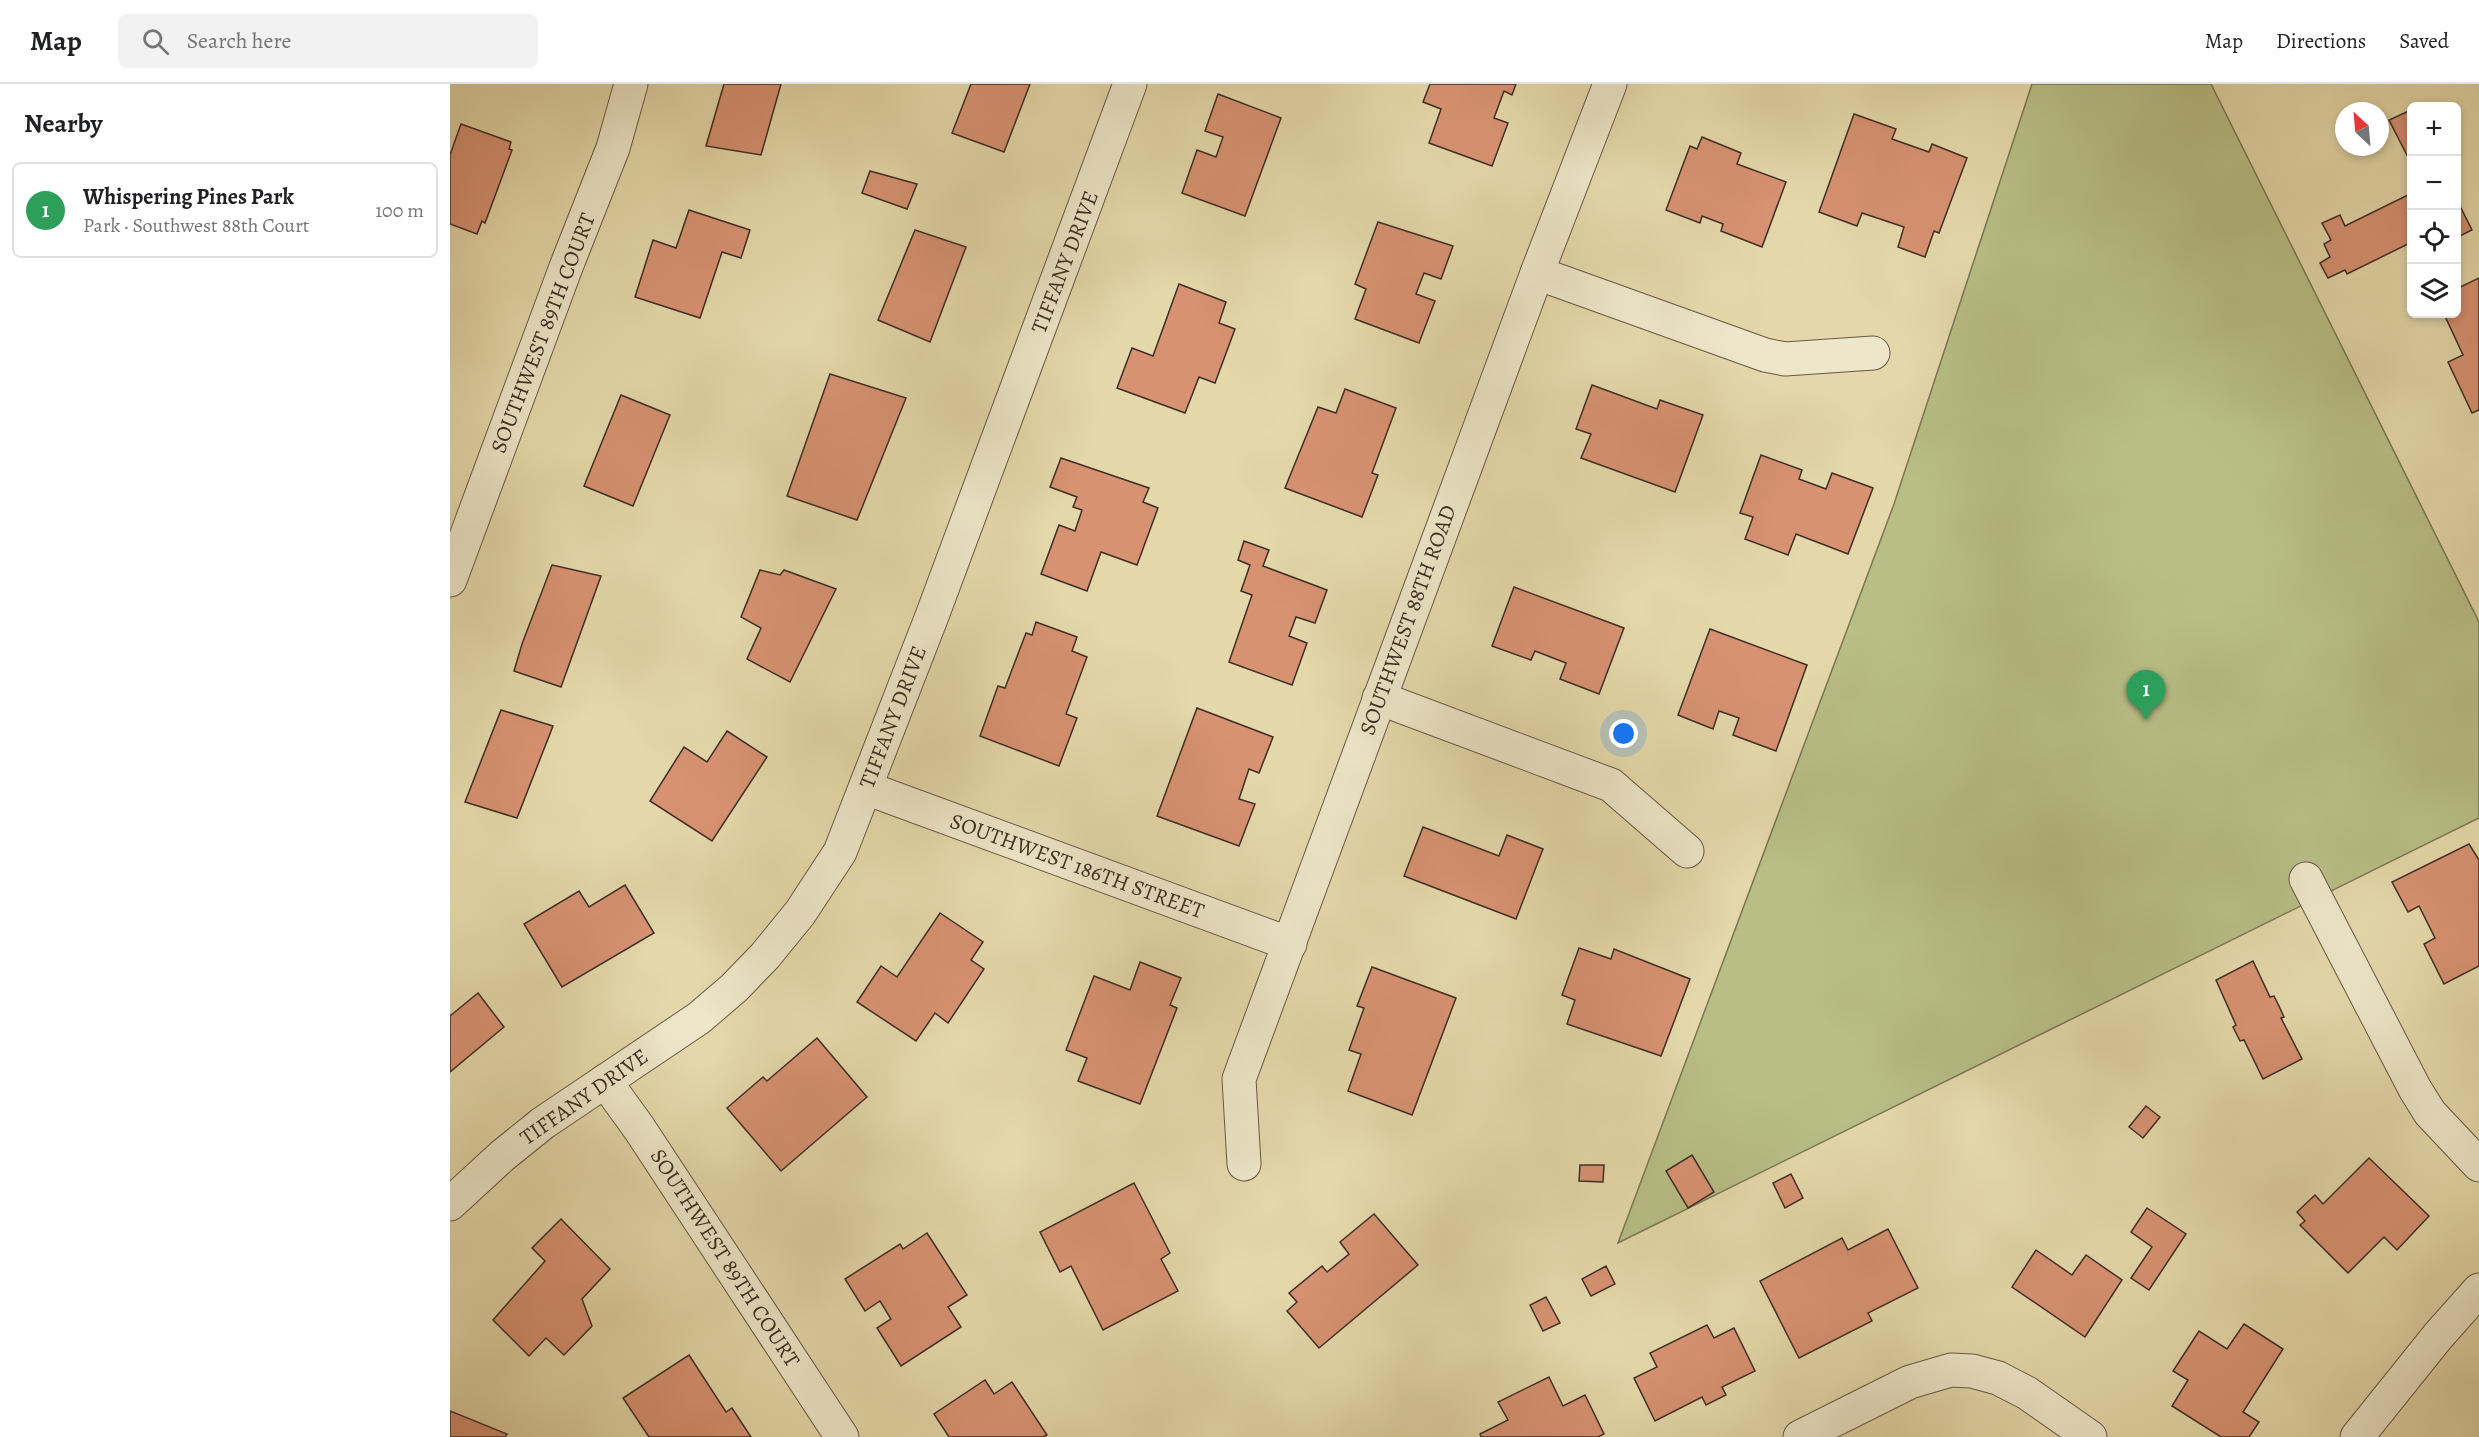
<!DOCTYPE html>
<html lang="en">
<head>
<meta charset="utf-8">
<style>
	:root { --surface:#fff; --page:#f2f2f2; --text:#202124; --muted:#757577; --line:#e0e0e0; --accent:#8f2418 }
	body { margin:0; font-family:Alegreya,serif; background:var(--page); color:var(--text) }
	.controls { position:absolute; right:18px; top:18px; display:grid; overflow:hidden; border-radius:9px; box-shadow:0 3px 9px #0003 }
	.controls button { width:54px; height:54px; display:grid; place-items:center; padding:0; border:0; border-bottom:2px solid var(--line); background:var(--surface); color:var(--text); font:30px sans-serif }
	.compass { position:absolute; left:1885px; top:18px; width:54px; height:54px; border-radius:50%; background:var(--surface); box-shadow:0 3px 9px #0003; rotate:334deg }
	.you { position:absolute; left:1174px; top:650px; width:21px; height:21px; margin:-15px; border:4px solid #fff; border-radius:50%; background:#1a73e8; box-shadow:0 0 0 9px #1a73e833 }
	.badge { display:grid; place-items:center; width:39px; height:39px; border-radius:50%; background:var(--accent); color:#fff; font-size:20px; font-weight:700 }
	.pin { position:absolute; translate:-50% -50px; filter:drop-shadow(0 2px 3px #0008) }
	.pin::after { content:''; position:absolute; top:32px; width:21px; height:18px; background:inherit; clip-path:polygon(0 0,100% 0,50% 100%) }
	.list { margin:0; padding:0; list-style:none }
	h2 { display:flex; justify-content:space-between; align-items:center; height:78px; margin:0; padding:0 24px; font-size:26px }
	h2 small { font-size:20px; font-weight:400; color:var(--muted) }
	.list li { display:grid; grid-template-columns:39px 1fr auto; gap:18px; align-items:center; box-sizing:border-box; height:96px; margin:0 12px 12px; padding:0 12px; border:2px solid var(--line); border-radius:9px }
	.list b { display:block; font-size:22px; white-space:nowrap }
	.list p { margin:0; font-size:20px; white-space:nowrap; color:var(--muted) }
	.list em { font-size:20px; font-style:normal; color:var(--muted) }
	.icon { flex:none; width:33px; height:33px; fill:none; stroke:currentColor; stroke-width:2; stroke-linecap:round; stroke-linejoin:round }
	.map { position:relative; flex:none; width:2029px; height:1353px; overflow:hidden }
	header { display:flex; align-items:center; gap:36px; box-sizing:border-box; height:84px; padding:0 30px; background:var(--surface); border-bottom:2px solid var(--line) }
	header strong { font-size:28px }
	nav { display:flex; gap:33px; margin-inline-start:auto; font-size:21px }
	.search { width:420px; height:54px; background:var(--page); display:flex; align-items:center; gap:15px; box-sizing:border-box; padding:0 21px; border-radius:9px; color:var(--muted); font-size:22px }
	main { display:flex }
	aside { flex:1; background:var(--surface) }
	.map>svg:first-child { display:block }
</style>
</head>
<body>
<header>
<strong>Map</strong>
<div class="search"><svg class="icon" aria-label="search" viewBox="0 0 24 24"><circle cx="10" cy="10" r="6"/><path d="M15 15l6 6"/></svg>Search here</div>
<nav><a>Map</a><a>Directions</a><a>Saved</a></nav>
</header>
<main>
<aside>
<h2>Nearby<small></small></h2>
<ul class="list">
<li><span class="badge" style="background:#2e9e5b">1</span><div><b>Whispering Pines Park</b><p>Park · Southwest 88th Court</p></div><em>100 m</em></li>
</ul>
</aside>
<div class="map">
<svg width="2029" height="1353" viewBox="0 0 2029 1353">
	<rect width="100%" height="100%" fill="#e4d8aa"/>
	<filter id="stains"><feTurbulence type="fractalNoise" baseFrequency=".00333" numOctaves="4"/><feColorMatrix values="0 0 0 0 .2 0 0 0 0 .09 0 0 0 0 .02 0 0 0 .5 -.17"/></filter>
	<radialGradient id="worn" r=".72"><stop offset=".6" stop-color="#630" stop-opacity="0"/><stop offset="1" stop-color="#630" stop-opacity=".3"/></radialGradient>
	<polygon fill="#b8be86" stroke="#7b7654" stroke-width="1.5" points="1582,0 1761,0 2029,538 2029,734 1168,1159 1444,420"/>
	<g fill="#d79272" stroke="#3e2e23" stroke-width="1.5">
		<polygon points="274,0 331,0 311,71 256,62"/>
		<polygon points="521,0 580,0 554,68 502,49"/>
		<polygon points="980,0 1066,0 1062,11 1054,7 1044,34 1058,39 1042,82 979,59 991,25 973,18"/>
		<polygon points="768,10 831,34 795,132 732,109 747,66 766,73 773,53 755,47"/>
		<polygon points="1961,26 1962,27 1962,81 1939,36"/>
		<polygon points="1404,30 1446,45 1442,55 1479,68 1482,60 1517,74 1489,149 1484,147 1475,173 1448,163 1454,143 1412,129 1407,142 1369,128"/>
		<polygon points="11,40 61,58 59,65 62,66 35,139 32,137 27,150 0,140 0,71"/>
		<polygon points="1252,53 1291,69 1287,80 1336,98 1312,163 1271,147 1273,140 1252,132 1250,139 1216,126 1240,62 1247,65"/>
		<polygon points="420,87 467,100 457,125 412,109"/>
		<polygon points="1962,109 1962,158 1897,190 1895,186 1878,194 1870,179 1880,173 1874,160 1881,156 1872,139 1890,131 1895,142"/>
		<polygon points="2006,114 2022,146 2006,154"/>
		<polygon points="239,126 300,146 291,174 272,168 250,234 185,213 203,156 226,164"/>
		<polygon points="928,138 1003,162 991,195 974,189 966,210 985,217 969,259 905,235 916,205 905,200"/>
		<polygon points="465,146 516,163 480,258 428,236"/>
		<polygon points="2029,194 2029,326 2022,329 1998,278 2013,271 1994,230 2006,230 2006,205"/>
		<polygon points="729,200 776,218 769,239 785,245 765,299 749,293 735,329 667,304 682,264 703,272"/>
		<polygon points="380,290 456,314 407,436 337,412"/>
		<polygon points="1142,301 1207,325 1210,316 1253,331 1225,408 1131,374 1141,350 1126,345"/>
		<polygon points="895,305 946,324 922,389 928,391 912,433 835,404 868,323 886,329"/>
		<polygon points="171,311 220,331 183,422 134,402"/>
		<polygon points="1311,371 1352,386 1349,395 1376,405 1382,389 1423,404 1398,470 1346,450 1338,471 1295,455 1303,433 1290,429"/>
		<polygon points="611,374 699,404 693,418 708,424 687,481 651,468 637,507 591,490 609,441 625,447 632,426 623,423 627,413 600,403"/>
		<polygon points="794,457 819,466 813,482 877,506 865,539 846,533 839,552 857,559 842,601 779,578 802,511 791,507 800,481 788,476"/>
		<polygon points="102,481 151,492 111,603 64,587 72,560"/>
		<polygon points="310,486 330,491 334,486 386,505 340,598 297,575 311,544 291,533"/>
		<polygon points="1064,503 1174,544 1149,610 1110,595 1116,579 1085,567 1081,576 1042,562"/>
		<polygon points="586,538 627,553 622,567 637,573 616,630 627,634 609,682 530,652 548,602 555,604 576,549 582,551"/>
		<polygon points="1260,545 1357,581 1326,667 1283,651 1289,634 1269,627 1263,645 1228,631"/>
		<polygon points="747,624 823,653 809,689 799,685 789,715 805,720 789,762 707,732"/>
		<polygon points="51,626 103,642 67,734 15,718"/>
		<polygon points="277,647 317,673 262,757 200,717 234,663 257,678"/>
		<polygon points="973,743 1049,772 1057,751 1093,765 1066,835 954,792"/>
		<polygon points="2019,760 2029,776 2029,882 1994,900 1974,860 1985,854 1969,822 1958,828 1942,798"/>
		<polygon points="175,801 204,849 112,903 74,840 129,807 139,823"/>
		<polygon points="490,829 533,858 521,876 534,885 498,939 485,929 466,957 407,918 431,882 447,893"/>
		<polygon points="1129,864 1161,875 1164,865 1240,895 1211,972 1117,940 1125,916 1112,911"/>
		<polygon points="1803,877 1820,913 1824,912 1829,922 1834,933 1831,934 1852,975 1813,995 1794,956 1790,957 1783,943 1786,941 1766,896"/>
		<polygon points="690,878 731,894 720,921 727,924 690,1020 628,997 637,974 616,966 644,892 680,906"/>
		<polygon points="922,883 1006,914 962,1031 898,1007 911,970 899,966 914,924 907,922"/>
		<polygon points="28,909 54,943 0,988 0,932"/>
		<polygon points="367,954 417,1013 331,1087 277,1024 313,993 317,997"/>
		<polygon points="1696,1022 1710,1033 1693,1054 1679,1043"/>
		<polygon points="1242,1071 1264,1108 1238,1124 1216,1087"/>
		<polygon points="1919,1074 1979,1132 1947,1166 1934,1153 1898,1189 1850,1141 1855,1137 1847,1128 1865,1111 1873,1120"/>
		<polygon points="1130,1081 1154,1081 1153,1098 1129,1097"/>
		<polygon points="1341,1090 1353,1114 1335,1124 1323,1099"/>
		<polygon points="684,1099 720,1169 711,1175 728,1207 653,1246 621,1182 610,1188 590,1148"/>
		<polygon points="1697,1124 1736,1150 1699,1206 1681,1194 1702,1163 1681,1148"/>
		<polygon points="924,1130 968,1181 869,1264 837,1227 847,1218 839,1209 872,1182 877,1188 899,1170 890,1158"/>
		<polygon points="111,1135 160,1185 132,1215 142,1242 114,1271 96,1254 79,1272 43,1236 95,1177 82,1164"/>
		<polygon points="1438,1145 1468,1204 1418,1229 1422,1237 1349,1274 1310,1197 1392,1154 1398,1166"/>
		<polygon points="477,1149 517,1211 498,1223 511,1243 451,1282 427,1244 441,1235 430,1217 415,1227 395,1195 450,1160 453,1165"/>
		<polygon points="1586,1166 1622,1191 1636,1171 1672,1196 1635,1253 1562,1203"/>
		<polygon points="1156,1182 1165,1200 1141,1212 1132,1195"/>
		<polygon points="1096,1213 1110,1239 1093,1247 1080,1221"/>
		<polygon points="1794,1240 1833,1265 1793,1328 1809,1338 1799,1353 1771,1353 1722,1322 1738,1296 1723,1287 1749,1247 1777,1265"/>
		<polygon points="1257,1241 1264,1254 1284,1244 1305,1287 1272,1303 1276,1311 1256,1321 1252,1313 1205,1337 1184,1294 1207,1283 1200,1269"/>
		<polygon points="239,1271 276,1328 282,1324 301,1353 199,1353 173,1314"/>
		<polygon points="1099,1293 1113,1322 1135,1311 1154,1350 1148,1353 1031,1353 1030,1350 1058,1336 1048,1318"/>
		<polygon points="535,1296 544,1310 562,1298 597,1351 593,1353 499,1353 484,1330"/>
		<polygon points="0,1327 57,1350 55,1353 0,1353"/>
	</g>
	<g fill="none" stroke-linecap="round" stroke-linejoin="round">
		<defs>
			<g id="minor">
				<polyline points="1087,189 1315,271 1335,275 1423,269"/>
				<polyline points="0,496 116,183 163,64 181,0"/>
				<polyline points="929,614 1161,701 1237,767"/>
				<polyline points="416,704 840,860"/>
				<polyline points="1856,795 1965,1005 1980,1029 2029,1081"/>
				<polyline points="155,997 189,1044 392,1353"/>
				<polyline points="794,1080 789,995 1087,189 1160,0"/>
				<polyline points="0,1120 52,1072 93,1039 249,934 284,904 315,872 350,829 390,768 482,532 680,0"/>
				<polyline points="1350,1353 1460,1298 1501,1286 1522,1287 1548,1294 1577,1309 1640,1353"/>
				<polyline points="1907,1353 1988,1252 2029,1206"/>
			</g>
		</defs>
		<use href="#minor" stroke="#685845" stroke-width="35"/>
		<use href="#minor" stroke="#ede6c8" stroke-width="33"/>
	</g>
	<g text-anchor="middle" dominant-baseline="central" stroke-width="4.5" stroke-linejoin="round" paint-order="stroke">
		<g font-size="22" fill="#3e2e23" stroke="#ede6c8">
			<text transform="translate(615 178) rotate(-69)">TIFFANY DRIVE</text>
			<text transform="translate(93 249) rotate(-69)">SOUTHWEST 89TH COURT</text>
			<text transform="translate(958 536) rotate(-70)">SOUTHWEST 88TH ROAD</text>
			<text transform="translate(443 633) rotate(-69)">TIFFANY DRIVE</text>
			<text transform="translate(627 782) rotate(20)">SOUTHWEST 186TH STREET</text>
			<text transform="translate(134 1013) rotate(-35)">TIFFANY DRIVE</text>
			<text transform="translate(275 1174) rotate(57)">SOUTHWEST 89TH COURT</text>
		</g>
	</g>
	<rect width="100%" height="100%" filter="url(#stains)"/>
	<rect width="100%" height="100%" fill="url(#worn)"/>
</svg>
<div class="controls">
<button>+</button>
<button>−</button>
<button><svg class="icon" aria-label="locate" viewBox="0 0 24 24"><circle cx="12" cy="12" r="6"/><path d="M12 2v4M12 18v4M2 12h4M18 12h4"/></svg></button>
<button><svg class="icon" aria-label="layers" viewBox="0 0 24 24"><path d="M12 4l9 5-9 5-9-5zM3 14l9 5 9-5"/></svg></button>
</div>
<svg class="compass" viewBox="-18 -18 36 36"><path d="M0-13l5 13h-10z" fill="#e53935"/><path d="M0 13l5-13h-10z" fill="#757577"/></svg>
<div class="you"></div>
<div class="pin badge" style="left:1696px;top:636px;background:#2e9e5b">1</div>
</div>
</main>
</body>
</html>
